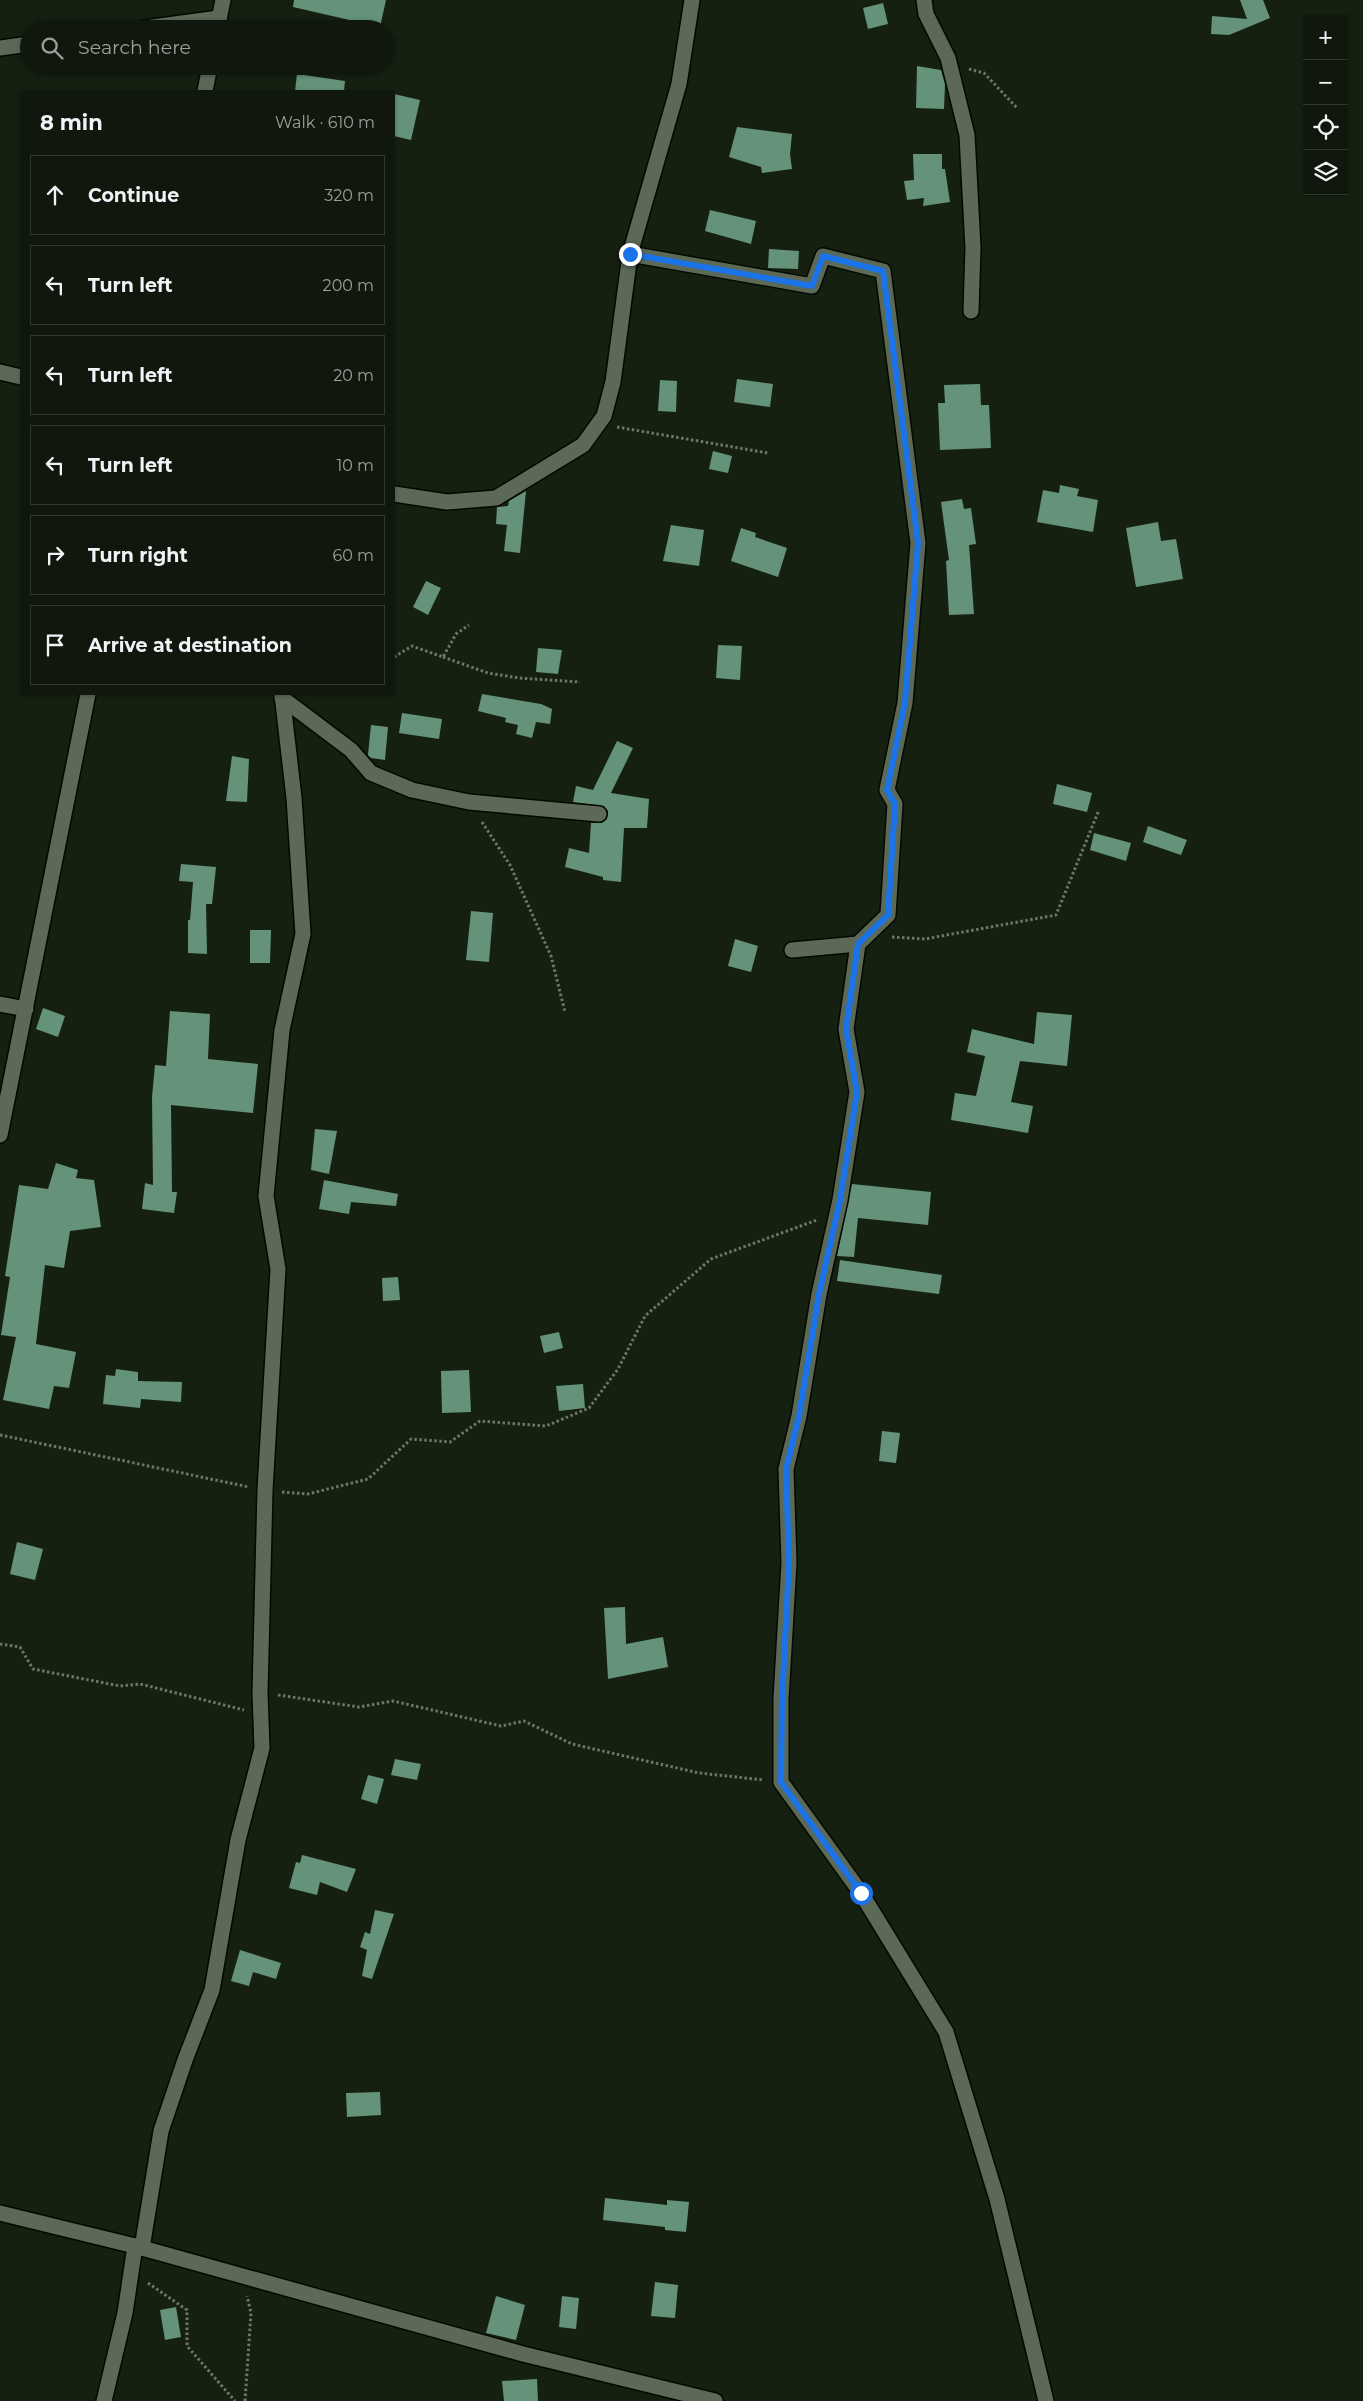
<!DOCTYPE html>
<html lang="en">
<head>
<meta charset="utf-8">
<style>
	:root { --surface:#10180d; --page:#192116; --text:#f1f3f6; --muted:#9ca09d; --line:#30372e }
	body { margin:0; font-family:Montserrat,sans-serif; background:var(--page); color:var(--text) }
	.controls { position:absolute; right:15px; top:15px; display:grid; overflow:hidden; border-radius:0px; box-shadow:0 1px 4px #0004 }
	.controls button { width:45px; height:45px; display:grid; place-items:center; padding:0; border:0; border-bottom:1px solid var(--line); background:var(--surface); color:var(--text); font:25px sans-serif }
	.stop { position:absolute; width:15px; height:15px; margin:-11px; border:4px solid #1a73e8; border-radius:50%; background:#fff }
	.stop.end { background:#1a73e8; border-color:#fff; box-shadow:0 1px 5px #0008 }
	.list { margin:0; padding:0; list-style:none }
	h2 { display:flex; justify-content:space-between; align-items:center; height:65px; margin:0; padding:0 20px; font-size:21px }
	h2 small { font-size:16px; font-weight:400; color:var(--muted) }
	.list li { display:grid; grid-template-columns:32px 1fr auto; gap:15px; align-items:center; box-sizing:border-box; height:80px; margin:0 10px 10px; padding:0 10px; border:1px solid var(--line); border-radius:0px }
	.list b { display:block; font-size:19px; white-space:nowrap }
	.list em { font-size:16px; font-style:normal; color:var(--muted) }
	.icon { flex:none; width:28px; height:28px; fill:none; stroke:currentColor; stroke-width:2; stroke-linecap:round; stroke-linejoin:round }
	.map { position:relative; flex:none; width:1363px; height:2401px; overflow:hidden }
	.search { position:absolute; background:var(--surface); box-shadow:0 1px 4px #0004; left:20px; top:20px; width:375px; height:55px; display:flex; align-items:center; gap:12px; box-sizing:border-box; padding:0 18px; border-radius:28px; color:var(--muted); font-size:19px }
	.panel { position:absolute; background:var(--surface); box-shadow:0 1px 4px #0004; left:20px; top:90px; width:375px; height:605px; border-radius:0px }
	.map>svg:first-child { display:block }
</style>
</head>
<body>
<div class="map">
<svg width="1363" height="2401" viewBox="0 0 1363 2401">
	<rect width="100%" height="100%" fill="#152011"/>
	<g fill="#64937a">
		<polygon points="294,0 386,0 380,27 293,7"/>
		<polygon points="1240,0 1263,0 1270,18 1229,35 1211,34 1212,16 1247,19"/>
		<polygon points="883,3 888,24 868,29 863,8"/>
		<polygon points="917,66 941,70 945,84 944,109 916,108"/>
		<polygon points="297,74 345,81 344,91 295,91"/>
		<polygon points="394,94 420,100 411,140 394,136"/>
		<polygon points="737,127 792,134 790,154 792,169 762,173 761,167 729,157"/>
		<polygon points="913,154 942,154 942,169 945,169 950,202 923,206 924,198 907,200 904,181 914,180"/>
		<polygon points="710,210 756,221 751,244 705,231"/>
		<polygon points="769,249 799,251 798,269 768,268"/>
		<polygon points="737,379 773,384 770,407 734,402"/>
		<polygon points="660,380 677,381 676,412 658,411"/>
		<polygon points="980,384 981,405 989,405 991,448 940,450 938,403 945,403 944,385"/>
		<polygon points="713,451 732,456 728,473 709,469"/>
		<polygon points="1060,485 1079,489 1077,496 1098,500 1093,532 1037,522 1043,490 1059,493"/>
		<polygon points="526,491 520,553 504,551 507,525 496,524 497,507 508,506 509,501"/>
		<polygon points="962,499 964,509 971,508 976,544 969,545 974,614 949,615 946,561 949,560 941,502"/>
		<polygon points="1158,522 1161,541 1176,539 1183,579 1136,587 1126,528"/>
		<polygon points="671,525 704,530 699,566 663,561"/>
		<polygon points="741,528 756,533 755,537 787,548 778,577 731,561"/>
		<polygon points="426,581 441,588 428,615 413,607"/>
		<polygon points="718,645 742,646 740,680 716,678"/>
		<polygon points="538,648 562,650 558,674 536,672"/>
		<polygon points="482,694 541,704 552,709 550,724 536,722 532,738 516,734 518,725 505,722 506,718 478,711"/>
		<polygon points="402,713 442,719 439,739 399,733"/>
		<polygon points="371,725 388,727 385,760 371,758 368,755"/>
		<polygon points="617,741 633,748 611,793 649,799 647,828 624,828 621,882 603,880 603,877 565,867 569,848 589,853 591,823 602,823 607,819 608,811 604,806 573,802 576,786 593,790"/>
		<polygon points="232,756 249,759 247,802 226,801"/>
		<polygon points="1057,784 1092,793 1087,812 1053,804"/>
		<polygon points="1148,826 1187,840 1181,855 1143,842"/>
		<polygon points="1094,833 1131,843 1126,861 1090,850"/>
		<polygon points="181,864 216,867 212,904 206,904 207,954 188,953 188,920 190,920 193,882 179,881"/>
		<polygon points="471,911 493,913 489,962 466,960"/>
		<polygon points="250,930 271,930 270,963 250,963"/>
		<polygon points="735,939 758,946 751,972 728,966"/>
		<polygon points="43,1008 65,1016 58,1037 36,1029"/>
		<polygon points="170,1011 210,1014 208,1059 258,1064 253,1113 171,1105 172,1192 177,1192 174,1213 142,1209 145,1183 153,1185 152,1097 155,1065 166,1066"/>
		<polygon points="1037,1012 1072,1015 1067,1066 1020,1061 1011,1102 1033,1106 1028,1133 951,1120 955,1093 976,1096 985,1056 967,1052 972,1029 1034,1044"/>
		<polygon points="315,1129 337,1131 329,1174 311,1170"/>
		<polygon points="56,1163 78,1170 76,1178 94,1180 101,1227 70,1231 64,1268 45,1265 36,1344 76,1352 69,1388 54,1386 49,1409 3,1400 16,1337 1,1335 10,1277 5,1276 19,1185 48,1189"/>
		<polygon points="324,1180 398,1194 396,1206 351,1202 349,1214 319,1209"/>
		<polygon points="852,1184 931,1192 928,1225 858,1218 854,1257 837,1256"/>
		<polygon points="840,1260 942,1275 939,1294 837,1281"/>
		<polygon points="398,1277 400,1300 383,1301 382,1278"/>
		<polygon points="559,1332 563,1348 544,1353 540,1336"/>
		<polygon points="116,1369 138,1372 138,1381 182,1382 181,1402 141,1399 140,1408 103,1404 106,1375 115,1376"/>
		<polygon points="469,1370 471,1412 442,1413 441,1371"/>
		<polygon points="583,1384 585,1408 559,1411 556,1386"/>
		<polygon points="882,1431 900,1433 896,1463 879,1461"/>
		<polygon points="17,1542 43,1549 35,1580 10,1574"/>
		<polygon points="625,1607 626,1644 663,1637 668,1667 608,1679 604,1608"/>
		<polygon points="395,1759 421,1764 417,1780 391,1775"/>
		<polygon points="368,1775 384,1779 377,1804 361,1799"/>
		<polygon points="302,1855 356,1869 347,1892 320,1882 317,1895 289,1888 296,1862 300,1863"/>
		<polygon points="375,1910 394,1914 372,1979 362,1976 367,1950 360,1947 365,1932 370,1934"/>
		<polygon points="240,1950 281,1963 276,1979 253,1972 249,1986 231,1981"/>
		<polygon points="380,2092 381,2115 347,2117 346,2093"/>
		<polygon points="605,2198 667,2205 667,2200 689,2202 686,2232 665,2230 665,2227 603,2220"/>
		<polygon points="655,2282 678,2285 675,2318 651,2316"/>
		<polygon points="496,2296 525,2305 516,2340 486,2333"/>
		<polygon points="562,2296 579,2298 576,2329 559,2327"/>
		<polygon points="176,2307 181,2337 165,2340 160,2310"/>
		<polygon points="537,2379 538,2401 504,2401 502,2381"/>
	</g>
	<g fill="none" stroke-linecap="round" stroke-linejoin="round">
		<defs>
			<g id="minor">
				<polyline points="924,0 926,14 948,58 967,135 973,248 971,311"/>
				<polyline points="138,29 219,18"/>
				<polyline points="217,29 223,0"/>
				<polyline points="0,48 29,44"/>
				<polyline points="205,91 210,66"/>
				<polyline points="630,254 812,286 823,256 883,271 918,543 905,703 887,790 895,804 888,915 858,944 792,950"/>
				<polyline points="0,372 21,377"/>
				<polyline points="394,494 447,502 496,498 583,445 604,416 613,382 630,254 679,84 692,0"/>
				<polyline points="282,698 351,750 371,773 412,790 469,802 599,814"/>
				<polyline points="858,944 846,1029 857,1092 840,1200 819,1294 799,1416 786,1469 789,1563 781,1699 781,1782 861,1893 946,2032 997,2199 1046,2401"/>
				<polyline points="0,1004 26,1009"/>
				<polyline points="0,1135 88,694"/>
				<polyline points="0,2213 135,2246 523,2354 715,2401"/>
				<polyline points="142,2248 161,2131 185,2060 212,1990 238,1840 262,1748 260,1693 265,1490 278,1269 266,1196 282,1030 303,934 294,798 282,694"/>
				<polyline points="104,2401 125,2313 135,2246"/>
			</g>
		</defs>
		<use href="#minor" stroke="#030901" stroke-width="18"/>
		<g stroke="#6d7669" stroke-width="3" stroke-dasharray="2.5 2.5" stroke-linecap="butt">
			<polyline points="969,69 984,73 1018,109"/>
			<polyline points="617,427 768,453"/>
			<polyline points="394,657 412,646 443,657 456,634 469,625"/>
			<polyline points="443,657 488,673 519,678 580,682"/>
			<polyline points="482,822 510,865 551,956 565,1012"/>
			<polyline points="892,937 925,939 1056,915 1099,810"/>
			<polyline points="0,1435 249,1487"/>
			<polyline points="282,1492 308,1494 368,1479 411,1439 450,1442 480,1421 546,1426 589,1408 618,1369 645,1316 711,1259 817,1220"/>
			<polyline points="0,1644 20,1647 33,1669 120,1686 140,1684 244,1710"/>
			<polyline points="278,1695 359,1707 393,1701 501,1726 524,1721 572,1744 699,1773 764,1780"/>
			<polyline points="148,2283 187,2310 187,2346 235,2401"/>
			<polyline points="245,2401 251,2313 247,2296"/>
		</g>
		<use href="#minor" stroke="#5c6957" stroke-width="15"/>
	</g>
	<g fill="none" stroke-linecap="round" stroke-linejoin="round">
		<polyline stroke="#1a73e8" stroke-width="6" points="630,254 812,286 823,256 883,271 918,543 905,702 887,790 895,804 888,915 858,944 846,1029 857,1092 840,1200 819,1294 799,1416 786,1469 789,1563 782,1699 781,1782 861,1893"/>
	</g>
</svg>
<div class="controls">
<button>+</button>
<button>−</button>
<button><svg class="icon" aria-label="locate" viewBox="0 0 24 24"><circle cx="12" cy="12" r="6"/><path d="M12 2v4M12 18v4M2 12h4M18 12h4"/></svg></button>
<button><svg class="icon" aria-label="layers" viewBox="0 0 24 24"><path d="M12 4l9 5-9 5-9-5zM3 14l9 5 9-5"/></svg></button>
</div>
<div class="stop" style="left:861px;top:1893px"></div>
<div class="stop end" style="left:630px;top:254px"></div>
<div class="search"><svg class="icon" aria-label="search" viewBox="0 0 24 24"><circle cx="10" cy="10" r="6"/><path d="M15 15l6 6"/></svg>Search here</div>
<section class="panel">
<h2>8 min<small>Walk · 610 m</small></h2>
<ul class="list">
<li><svg class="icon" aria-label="ahead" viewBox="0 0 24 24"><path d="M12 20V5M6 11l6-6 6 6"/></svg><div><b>Continue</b></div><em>320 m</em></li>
<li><svg class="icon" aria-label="left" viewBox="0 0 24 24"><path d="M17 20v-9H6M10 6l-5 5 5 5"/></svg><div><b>Turn left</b></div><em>200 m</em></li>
<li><svg class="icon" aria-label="left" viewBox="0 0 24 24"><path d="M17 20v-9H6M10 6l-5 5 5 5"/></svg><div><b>Turn left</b></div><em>20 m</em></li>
<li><svg class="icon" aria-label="left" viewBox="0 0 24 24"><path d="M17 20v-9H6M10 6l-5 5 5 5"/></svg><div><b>Turn left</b></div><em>10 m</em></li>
<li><svg class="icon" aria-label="right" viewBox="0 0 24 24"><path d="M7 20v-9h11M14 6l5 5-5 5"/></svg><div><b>Turn right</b></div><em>60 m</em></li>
<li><svg class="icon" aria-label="arrive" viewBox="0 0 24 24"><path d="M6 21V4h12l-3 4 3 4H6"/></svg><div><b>Arrive at destination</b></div></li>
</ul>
</section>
</div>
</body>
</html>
